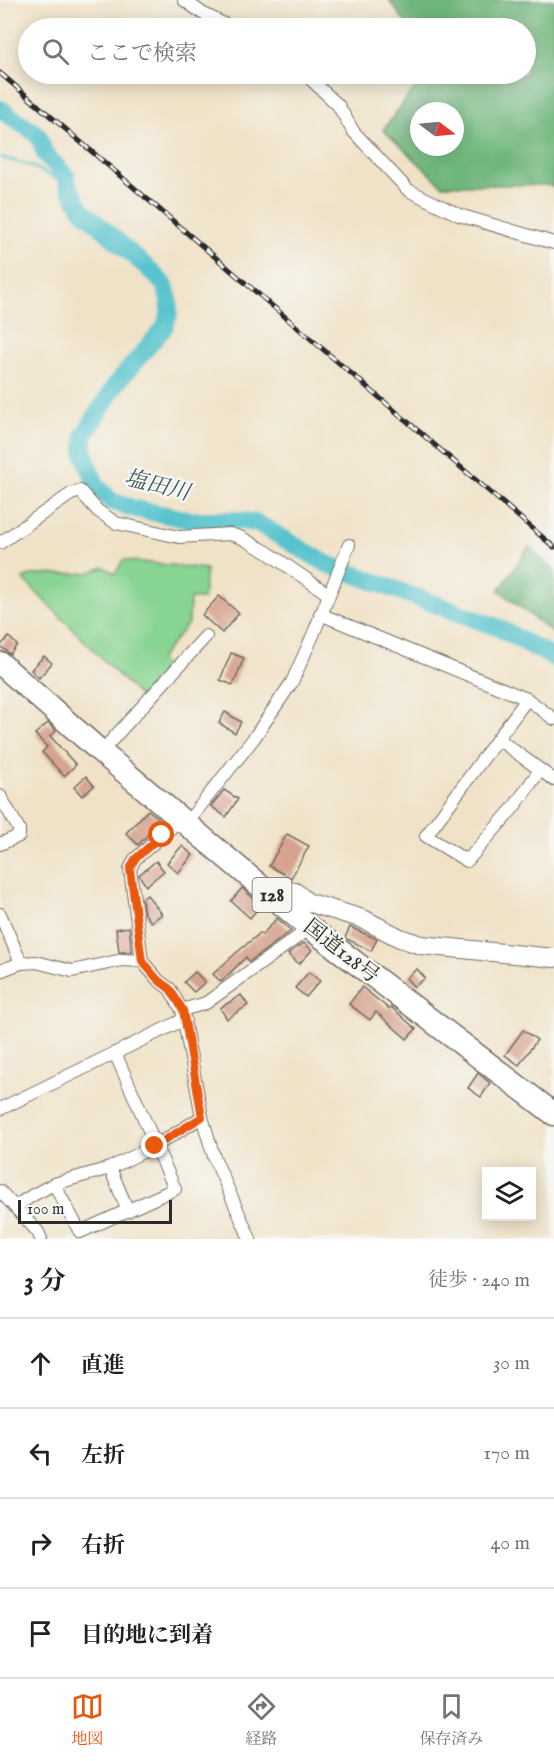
<!DOCTYPE html>
<html lang="ja">
<head>
<meta charset="utf-8">
<style>
	:root { --surface:#fff; --page:#f6f6f6; --text:#202124; --muted:#757577; --line:#e0e0e0; --accent:#ea580c }
	body { margin:0; font-family:"IM FELL English","Noto Serif JP",serif; background:var(--page); color:var(--text) }
	.controls { position:absolute; right:18px; bottom:18px; display:grid; overflow:hidden; border-radius:0px; box-shadow:0 3px 15px #0003 }
	.controls button { width:54px; height:54px; display:grid; place-items:center; padding:0; border:0; border-bottom:2px solid var(--line); background:var(--surface); color:var(--text); font:30px sans-serif }
	.compass { position:absolute; left:410px; top:102px; width:54px; height:54px; border-radius:50%; background:var(--surface); box-shadow:0 3px 15px #0003; rotate:106deg }
	.scale { position:absolute; left:18px; bottom:15px; width:154px; box-sizing:border-box; padding-left:6px; border:3px solid #2b2b2b; border-top:0; font-size:16px; line-height:21px; white-space:nowrap; color:#2b2b2b; -webkit-text-stroke:4px #f6f6f2; paint-order:stroke }
	.stop { position:absolute; width:18px; height:18px; margin:-14px; border:4px solid #ea580c; border-radius:50%; background:#fff }
	.stop.end { background:#ea580c; border-color:#fff; box-shadow:0 2px 6px #0008 }
	.list { margin:0; padding:0; list-style:none }
	h2 { display:flex; justify-content:space-between; align-items:center; height:78px; margin:0; padding:0 24px; font-size:26px }
	h2 small { font-size:20px; font-weight:400; color:var(--muted) }
	.list li { display:grid; grid-template-columns:39px 1fr auto; gap:18px; align-items:center; box-sizing:border-box; height:90px; padding:0 24px; border-top:2px solid var(--line) }
	.list b { display:block; font-size:22px; white-space:nowrap }
	.list em { font-size:20px; font-style:normal; color:var(--muted) }
	.icon { flex:none; width:33px; height:33px; fill:none; stroke:currentColor; stroke-width:2; stroke-linecap:round; stroke-linejoin:round }
	.map { position:relative; flex:none; width:554px; height:1239px; overflow:hidden }
	.search { position:absolute; background:var(--surface); box-shadow:0 3px 15px #0003; left:18px; right:18px; top:18px; height:66px; display:flex; align-items:center; gap:15px; box-sizing:border-box; padding:0 21px; border-radius:33px; color:var(--muted); font-size:22px }
	.sheet { height:438px; background:var(--surface) }
	nav { display:flex; justify-content:space-around; align-items:center; box-sizing:border-box; height:84px; border-top:2px solid var(--line); background:var(--surface); font-size:16px; color:var(--muted) }
	nav a { display:grid; justify-items:center; gap:3px }
	nav .on { color:var(--accent) }
	.map>svg:first-child { display:block }
</style>
</head>
<body>
<div class="map">
<svg width="554" height="1239" viewBox="0 0 554 1239">
	<rect width="100%" height="100%" fill="#f6f6f2"/>
	<filter id="ink" filterUnits="userSpaceOnUse"><feTurbulence type="fractalNoise" baseFrequency=".0167" numOctaves="2"/><feDisplacementMap in="SourceGraphic" scale="12" xChannelSelector="R" yChannelSelector="G"/><feConvolveMatrix kernelMatrix="1 2 1 2 8 2 1 2 1" color-interpolation-filters="sRGB"/></filter>
	<filter id="wash" filterUnits="userSpaceOnUse"><feTurbulence type="fractalNoise" baseFrequency=".008" numOctaves="4" result="noise"/><feDisplacementMap in="SourceGraphic" scale="24" xChannelSelector="R" yChannelSelector="G"/><feGaussianBlur stdDeviation="1.35" result="paint"/><feColorMatrix in="noise" values="0 0 0 0 0 0 0 0 0 0 0 0 0 0 0 0 0 1.4 0 .05"/><feComposite in="paint" operator="in"/></filter>
	<g filter="url(#wash)">
		<rect width="100%" height="100%" fill="#f0e2c7"/>
		<polygon fill="#88d492" stroke="#5a805e" stroke-width="1.5" points="123,560 206,569 203,599 190,599 189,622 159,660 167,669 142,699 23,579 31,575 88,573 104,567 115,574"/>
		<g fill="#6eb67c" stroke="#4c7054" stroke-width="1.5" fill-rule="evenodd">
			<path d="M389,0H554V187L548,185H442L383,130L425,74H526V28H409ZM419,111H455V147H419Z"/>
			<polygon points="529,547 554,570 554,634 499,590"/>
		</g>
		<g fill="none" stroke-linecap="round" stroke-linejoin="round">
			<polyline stroke="#56c3cd" stroke-width="3" points="0,157 32,166 68,185"/>
			<polyline stroke="#56c3cd" stroke-width="18" points="0,109 38,135 45,154 66,176 68,185 82,210 152,272 165,286 169,300 169,314 164,328 116,384 84,435 84,453 90,470 97,486 111,501 132,508 191,520 234,520 257,523 327,564 499,628 554,658"/>
		</g>
		<g id="blocks">
			<g fill="#d6a38f">
				<polygon points="219,596 239,613 222,633 202,615"/>
				<polygon points="9,637 17,645 10,654 0,646"/>
				<polygon points="231,653 244,658 233,685 220,680"/>
				<polygon points="44,656 52,663 39,678 31,670"/>
				<polygon points="225,712 241,722 235,733 219,723"/>
				<polygon points="48,723 56,731 50,736 76,765 64,776 42,752 47,747 35,734"/>
				<polygon points="86,776 94,786 82,796 74,787"/>
				<polygon points="224,790 238,799 226,817 211,806"/>
				<polygon points="148,810 164,823 154,831 153,830 138,845 126,833"/>
				<polygon points="287,834 309,846 291,878 269,866"/>
				<polygon points="182,846 193,855 178,873 167,863"/>
				<polygon points="156,861 164,871 146,886 139,875"/>
				<polygon points="242,888 261,905 250,918 231,901"/>
				<polygon points="147,895 162,914 151,922 144,913 142,899"/>
				<polygon points="277,918 291,931 249,962 246,957 221,982 213,974 235,954 260,933 262,935"/>
				<polygon points="129,927 132,952 119,952 116,929"/>
				<polygon points="350,927 377,939 371,951 345,938"/>
				<polygon points="304,943 312,950 299,964 288,954"/>
				<polygon points="417,969 425,978 414,987 406,978"/>
				<polygon points="195,972 205,982 194,992 184,982"/>
				<polygon points="309,972 320,981 306,997 295,988"/>
				<polygon points="362,987 389,1009 391,1007 416,1029 407,1039 376,1012 370,1020 349,1004"/>
				<polygon points="241,995 248,1005 227,1019 220,1008"/>
				<polygon points="523,1030 537,1040 519,1065 505,1055"/>
				<polygon points="478,1073 490,1083 481,1097 468,1088"/>
			</g>
		</g>
	</g>
	<g filter="url(#ink)">
		<use href="#blocks" fill-opacity="0" stroke="#706b62" stroke-width="1.5"/>
		<g fill="none" stroke-linecap="round" stroke-linejoin="round">
			<defs>
				<g id="street">
					<polyline points="184,0 202,13 232,28"/>
					<polyline points="305,74 338,105 353,131 408,190 459,215 554,243"/>
					<polyline points="0,543 71,494 80,491 98,511 116,523 179,537 230,534 242,538 267,552 328,594"/>
					<polyline points="320,614 527,699 554,719"/>
					<polyline points="527,699 426,836 467,861 514,807 540,770"/>
					<polyline points="498,739 554,780"/>
					<polyline points="101,752 206,636"/>
					<polyline points="0,796 19,829 19,836 0,844"/>
					<polyline points="180,820 135,859 130,869 142,961 158,980 170,989 182,1010 202,1117 214,1157 250,1239"/>
					<polyline points="186,824 254,738 292,682 313,635 349,545"/>
					<polyline points="0,914 21,963"/>
					<polyline points="0,971 21,963 36,962 72,971 122,960 142,961"/>
					<polyline points="182,1010 206,1003 310,928"/>
					<polyline points="0,1109 185,1019"/>
					<polyline points="110,1168 128,1211"/>
					<polyline points="54,1184 80,1232 175,1189 115,1053"/>
					<polyline points="0,1191 38,1232 41,1239"/>
					<polyline points="16,1206 33,1195 54,1184 110,1168 155,1146 202,1117"/>
				</g>
				<polyline id="secondary" points="262,887 295,892 307,902 363,919 400,938 421,945 554,958"/>
				<polyline id="highway" points="0,663 101,752 310,928 554,1114"/>
			</defs>
			<use href="#street" stroke="#706b62" stroke-width="14"/>
			<use href="#secondary" stroke="#706b62" stroke-width="20"/>
			<use href="#highway" stroke="#706b62" stroke-width="25"/>
			<use href="#street" stroke="#fff" stroke-width="12"/>
			<use href="#secondary" stroke="#fff" stroke-width="18"/>
			<use href="#highway" stroke="#fff" stroke-width="22"/>
			<defs>
				<polyline id="rail" points="0,73 554,547"/>
			</defs>
			<use href="#rail" stroke="#2b2b2b" stroke-width="5"/>
			<use href="#rail" stroke="#f6f6f2" stroke-width="3" stroke-dasharray="9" stroke-linecap="butt"/>
		</g>
	</g>
	<g fill="none" stroke-linecap="round" stroke-linejoin="round" filter="url(#ink)">
		<polyline stroke="#ea580c" stroke-width="8" points="155,1146 202,1117 183,1010 170,989 158,980 142,961 130,869 135,859 162,835"/>
	</g>
	<g text-anchor="middle" dominant-baseline="central" stroke-width="5" stroke-linejoin="round" paint-order="stroke">
		<rect fill="#f6f6f2" stroke="#686867" stroke-width="1.5" x="252.5" y="878" width="39" height="34" rx="4.5"/>
		<g font-size="20" font-weight="bold" fill="#2b2b2b">
			<text x="272" y="895">128</text>
		</g>
		<g font-size="21" fill="#2b2b2b" stroke="#f6f6f2">
			<text transform="translate(341 952) rotate(38)">国道128号</text>
		</g>
		<g font-size="22" font-style="italic" fill="#38595c" stroke="#f6f6f2">
			<text transform="translate(157 486) rotate(14)">塩田川</text>
		</g>
	</g>
</svg>
<div class="controls">
<button><svg class="icon" aria-label="layers" viewBox="0 0 24 24"><path d="M12 4l9 5-9 5-9-5zM3 14l9 5 9-5"/></svg></button>
</div>
<svg class="compass" viewBox="-18 -18 36 36"><path d="M0-13l5 13h-10z" fill="#e53935"/><path d="M0 13l5-13h-10z" fill="#757577"/></svg>
<div class="scale">100 m</div>
<div class="stop" style="left:162px;top:835px"></div>
<div class="stop end" style="left:155px;top:1146px"></div>
<div class="search"><svg class="icon" aria-label="search" viewBox="0 0 24 24"><circle cx="10" cy="10" r="6"/><path d="M15 15l6 6"/></svg>ここで検索</div>
</div>
<section class="sheet">
<h2>3 分<small>徒歩 · 240 m</small></h2>
<ul class="list">
<li><svg class="icon" aria-label="ahead" viewBox="0 0 24 24"><path d="M12 20V5M6 11l6-6 6 6"/></svg><div><b>直進</b></div><em>30 m</em></li>
<li><svg class="icon" aria-label="left" viewBox="0 0 24 24"><path d="M17 20v-9H6M10 6l-5 5 5 5"/></svg><div><b>左折</b></div><em>170 m</em></li>
<li><svg class="icon" aria-label="right" viewBox="0 0 24 24"><path d="M7 20v-9h11M14 6l5 5-5 5"/></svg><div><b>右折</b></div><em>40 m</em></li>
<li><svg class="icon" aria-label="arrive" viewBox="0 0 24 24"><path d="M6 21V4h12l-3 4 3 4H6"/></svg><div><b>目的地に到着</b></div></li>
</ul>
</section>
<nav>
<a class="on"><svg class="icon" aria-label="map" viewBox="0 0 24 24"><path d="M3 6l6-2 6 2 6-2v14l-6 2-6-2-6 2zM9 4v14M15 6v14"/></svg>地図</a>
<a><svg class="icon" aria-label="directions" viewBox="0 0 24 24"><path d="M12 3l9 9-9 9-9-9zM9 14v-3h6M13 9l2 2-2 2"/></svg>経路</a>
<a><svg class="icon" aria-label="saved" viewBox="0 0 24 24"><path d="M7 4h10v16l-5-4-5 4z"/></svg>保存済み</a>
</nav>
</body>
</html>
